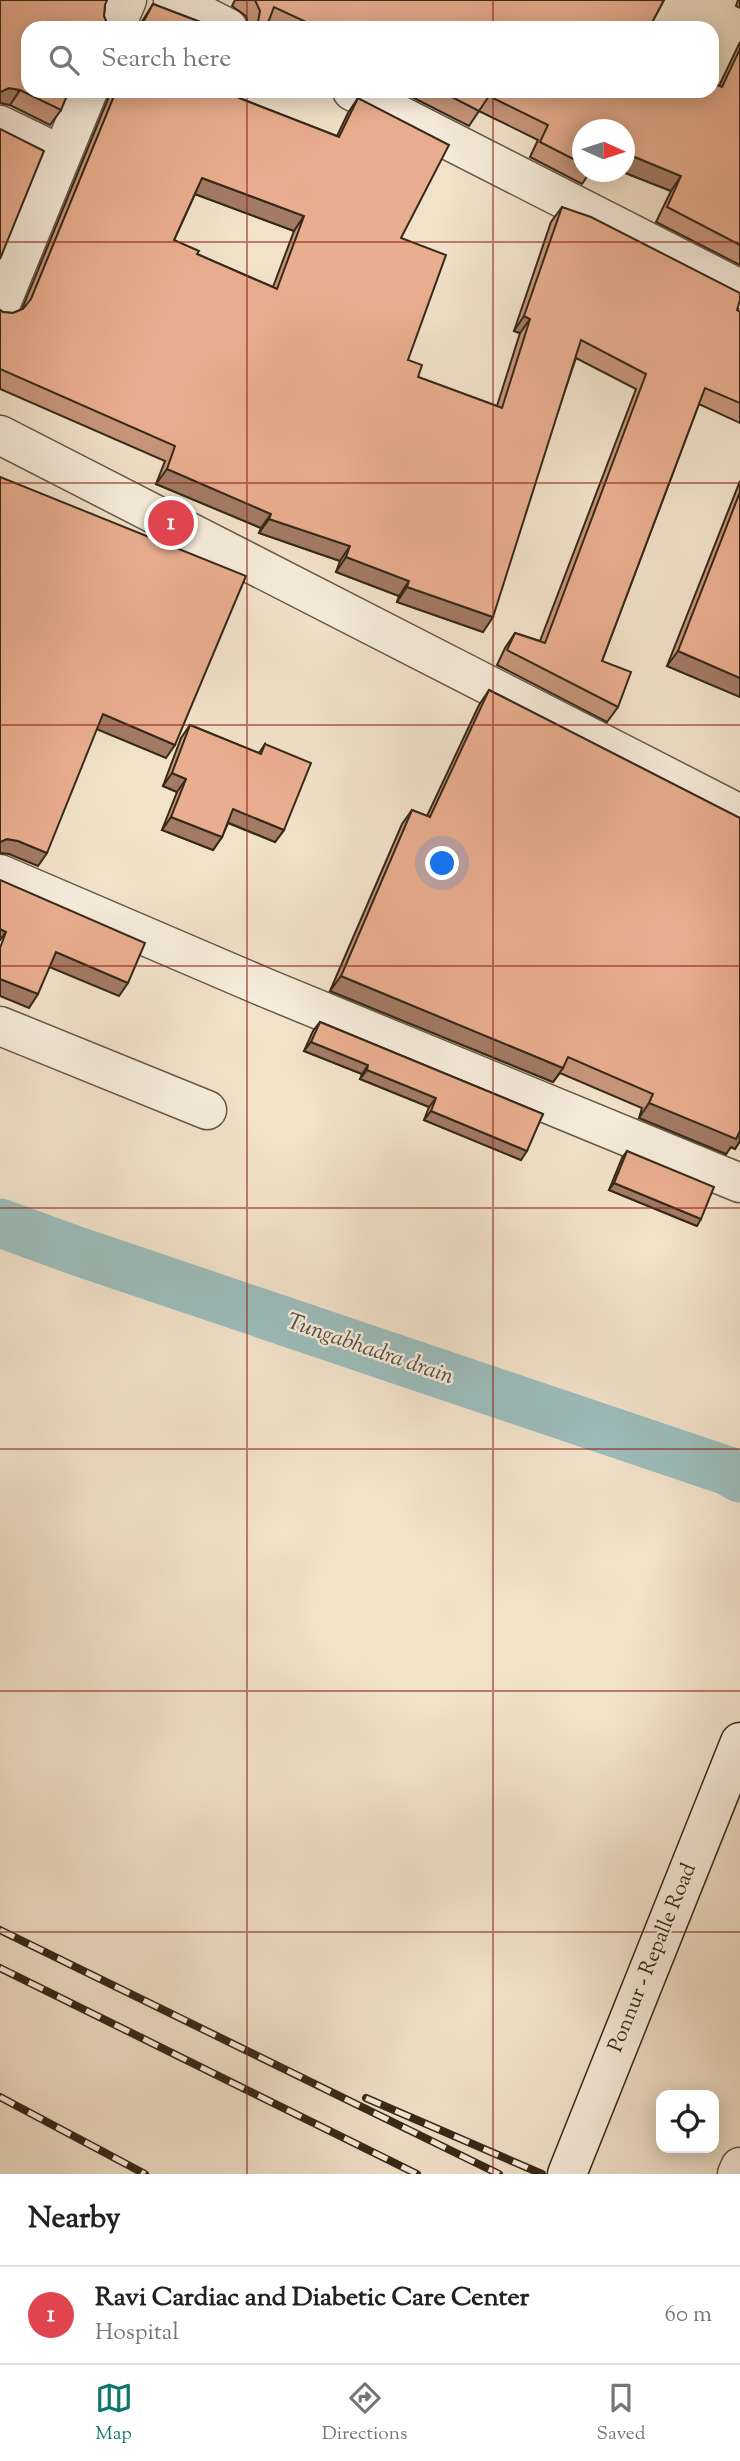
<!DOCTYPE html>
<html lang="en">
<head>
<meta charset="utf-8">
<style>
	:root { --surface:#fff; --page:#f2f2f2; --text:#222; --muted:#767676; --line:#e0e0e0; --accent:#0f766e }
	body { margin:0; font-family:"Sorts Mill Goudy",serif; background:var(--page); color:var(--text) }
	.controls { position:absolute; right:21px; bottom:21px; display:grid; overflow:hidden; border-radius:14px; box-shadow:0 4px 18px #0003 }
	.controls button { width:63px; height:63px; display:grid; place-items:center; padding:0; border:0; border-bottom:2px solid var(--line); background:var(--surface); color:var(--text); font:35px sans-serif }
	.compass { position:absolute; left:572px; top:119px; width:63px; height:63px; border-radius:50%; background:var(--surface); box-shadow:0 4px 18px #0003; rotate:93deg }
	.you { position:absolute; left:443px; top:864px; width:24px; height:24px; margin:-18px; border:5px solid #fff; border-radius:50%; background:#1a73e8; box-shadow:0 0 0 10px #1a73e833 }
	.badge { display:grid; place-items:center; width:46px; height:46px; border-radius:50%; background:var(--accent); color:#fff; font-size:23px; font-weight:700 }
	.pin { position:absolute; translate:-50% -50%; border:4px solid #fff; box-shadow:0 2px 7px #0006 }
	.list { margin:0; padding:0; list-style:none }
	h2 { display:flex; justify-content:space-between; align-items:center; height:91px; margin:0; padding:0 28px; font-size:30px }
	h2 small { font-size:23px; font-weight:400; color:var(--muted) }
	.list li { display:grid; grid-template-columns:46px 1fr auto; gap:21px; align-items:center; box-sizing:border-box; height:98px; padding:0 28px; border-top:2px solid var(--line) }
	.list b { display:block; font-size:26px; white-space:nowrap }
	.list p { margin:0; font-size:23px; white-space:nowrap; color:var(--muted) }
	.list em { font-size:23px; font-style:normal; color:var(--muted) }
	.icon { flex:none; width:38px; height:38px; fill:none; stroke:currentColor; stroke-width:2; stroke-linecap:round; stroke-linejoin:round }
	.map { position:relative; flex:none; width:740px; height:2174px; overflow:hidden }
	.search { position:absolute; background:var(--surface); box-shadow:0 4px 18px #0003; left:21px; right:21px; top:21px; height:77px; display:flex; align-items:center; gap:18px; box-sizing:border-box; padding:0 24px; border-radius:21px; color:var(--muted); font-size:26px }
	.sheet { height:189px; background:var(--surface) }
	nav { display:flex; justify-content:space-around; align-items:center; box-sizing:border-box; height:98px; border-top:2px solid var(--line); background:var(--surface); font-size:19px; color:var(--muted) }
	nav a { display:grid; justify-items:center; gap:4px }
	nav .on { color:var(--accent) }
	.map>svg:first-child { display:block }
</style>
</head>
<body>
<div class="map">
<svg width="740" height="2174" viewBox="0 0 740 2174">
	<rect width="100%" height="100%" fill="#f2e2ca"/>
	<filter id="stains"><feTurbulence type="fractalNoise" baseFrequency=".00286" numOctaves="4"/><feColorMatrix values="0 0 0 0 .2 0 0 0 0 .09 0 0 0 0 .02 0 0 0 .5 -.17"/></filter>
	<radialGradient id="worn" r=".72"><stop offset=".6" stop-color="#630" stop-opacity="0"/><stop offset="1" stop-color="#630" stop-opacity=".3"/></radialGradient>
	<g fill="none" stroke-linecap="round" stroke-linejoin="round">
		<polyline stroke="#9cbdbc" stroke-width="49" points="0,1223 77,1251 728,1471 740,1478"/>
		<defs>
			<g id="street">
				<polyline points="173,0 228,28"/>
				<polyline points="115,28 127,0"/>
				<polyline points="352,91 740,289"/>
				<polyline points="0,125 60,154"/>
				<polyline points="0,306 88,91"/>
				<polyline points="0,435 740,814"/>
				<polyline points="0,874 266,988 740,1183"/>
				<polyline points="0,1026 207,1110"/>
				<polyline points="737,2174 740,2167"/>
			</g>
			<polyline id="secondary" points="567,2174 740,1742"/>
		</defs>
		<use href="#street" stroke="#655745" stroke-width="41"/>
		<use href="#secondary" stroke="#362919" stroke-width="41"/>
		<use href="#street" stroke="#f7ecdd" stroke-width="38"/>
		<use href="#secondary" stroke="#f7ecdd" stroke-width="38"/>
		<defs>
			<g id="rail">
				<polyline points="0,1930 499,2174"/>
				<polyline points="0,1968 417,2174"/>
				<polyline points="0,2097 145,2174"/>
				<polyline points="366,2098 542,2174"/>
			</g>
		</defs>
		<use href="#rail" stroke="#362919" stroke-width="8"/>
		<use href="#rail" stroke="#f7ecdd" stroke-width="5" stroke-dasharray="16" stroke-linecap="butt"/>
	</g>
	<g fill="#c8967b" stroke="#362919" stroke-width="2" fill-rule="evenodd">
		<polygon points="0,0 105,5 104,16 108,26 28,28 61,110 50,125 10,105 0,103"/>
		<polygon points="235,0 664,0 649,28 277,28 268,24 266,28 249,28 246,16 232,6"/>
		<polygon points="738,0 740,0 740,8 736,6"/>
		<polygon points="153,4 216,28 138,28"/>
		<polygon points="740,42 740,265 656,222 671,191 623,172 625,172 583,130 583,172 590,172 582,184 530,157 538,140 479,111 469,126 400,91 712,91 719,86"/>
		<path d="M109,91H242L239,98L337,136L348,113L358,98L401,238L408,360L418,377L497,406L520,333L514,331L551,222L562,207L740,312V423L699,404L602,661L618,707L607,722L497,665L505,648L515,633L540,641L636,389L576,358L483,632L397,602L399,596L336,572L340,561L259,533L261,528L156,484L165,461L0,389V310L3,312L13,313L22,309L108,99ZM195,194L294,231L273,287L197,254L174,240Z"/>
		<polygon points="740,481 740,697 667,666"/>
		<polygon points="489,690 740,818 740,1141 735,1149 731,1147 726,1154 639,1118 642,1108 560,1073 553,1082 330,991 402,824 412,810 427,816 479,705"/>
		<polygon points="190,725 259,753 265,744 284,830 275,842 228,823 222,837 213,850 162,830 177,792 163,786 181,738"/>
		<polygon points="320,1022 543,1114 521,1160 424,1120 429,1107 360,1079 362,1074 304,1051 313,1031"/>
		<polygon points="627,1151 697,1226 609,1190 622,1158"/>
	</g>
	<g fill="#a37a64" stroke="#362919" stroke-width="2">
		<polygon points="9,88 20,90 10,105 0,103 0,92"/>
		<polygon points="625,153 681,176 671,191 623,172 625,172"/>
		<polygon points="202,178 304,216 294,231 192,193"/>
		<polygon points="524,316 530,319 520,333 514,331"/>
		<polygon points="167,469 271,514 261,528 156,484"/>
		<polygon points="269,519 350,546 340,561 259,533"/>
		<polygon points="346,557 409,581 399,596 336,572"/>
		<polygon points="407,587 493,617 483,632 397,602"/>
		<polygon points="678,651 740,678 740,697 667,666"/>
		<polygon points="103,714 175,745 166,758 94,728"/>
		<polygon points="172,773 186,779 177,792 163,786"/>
		<polygon points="233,809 284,830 275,842 224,821"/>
		<polygon points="171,817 222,837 213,850 162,830"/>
		<polygon points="7,839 18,841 47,853 38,866 9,854 0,853 0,842"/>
		<polygon points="0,929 6,932 0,940"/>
		<polygon points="56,952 128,983 119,996 47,966"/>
		<polygon points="341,976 563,1068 553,1082 330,991"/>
		<polygon points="0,979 38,994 29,1008 0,996"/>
		<polygon points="311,1042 368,1065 362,1074 304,1051"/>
		<polygon points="367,1070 436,1098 429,1107 360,1079"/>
		<polygon points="649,1103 739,1131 740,1141 735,1149 731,1147 726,1154 639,1118"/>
		<polygon points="431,1111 527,1151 521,1160 424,1120"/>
		<polygon points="614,1183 701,1219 697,1226 609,1190"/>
	</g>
	<g fill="#e9ae8f" stroke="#362919" stroke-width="2" fill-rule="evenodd">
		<polygon points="0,0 107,0 105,5 104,16 108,26 110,28 28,28 28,91 69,91 61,110 20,90 9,88 0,92"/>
		<polygon points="255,0 664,0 649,28 319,28 274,7 266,28 253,28 258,22 260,11"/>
		<polygon points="153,4 216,28 140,28"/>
		<polygon points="740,49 740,245 667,207 681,176 625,153 625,130 583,130 583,164 540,142 548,125 489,96 479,111 440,91 712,91 712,83 722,87"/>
		<path d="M116,91H242L239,98L339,137L358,98L449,145L401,238L446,255L408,360L422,365L418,377L502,408L530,319L524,316L562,207L591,217L740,293V300L737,310L740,312V403L705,388L602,661L631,672L618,707L507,650L515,633L545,643L646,374L581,340L493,617L407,587L409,581L346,557L350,546L269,519L271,514L167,469L175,446L0,369V310L3,312L13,313L23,309L31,299ZM202,178L304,216L277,289L197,254L199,251L174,240Z"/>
		<polygon points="0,129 44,151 0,259"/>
		<polygon points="0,477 246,576 175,745 103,714 47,853 18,841 7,839 0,842"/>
		<polygon points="740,492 740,678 678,651"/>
		<polygon points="489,690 740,818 740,1131 736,1139 649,1103 653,1094 568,1057 563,1068 341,976 412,810 430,817"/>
		<polygon points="190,725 261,754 265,744 311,763 284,830 233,809 222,837 171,817 186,779 172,773"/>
		<polygon points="0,880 145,943 128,983 56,952 38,994 0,979 0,948 6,932 0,929"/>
		<polygon points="320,1022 543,1114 527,1151 431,1111 436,1098 367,1070 368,1065 311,1042"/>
		<polygon points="627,1151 714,1187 701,1219 614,1183"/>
	</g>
	<path fill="none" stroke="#8f2418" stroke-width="2" stroke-opacity="0.55" d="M247,0V28M493,0V28M247,91V2174M493,91V2174M0,242H740M0,483H740M0,725H740M0,966H740M0,1208H740M0,1449H740M0,1691H740M0,1932H740"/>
	<g text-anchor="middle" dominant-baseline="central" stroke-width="5" stroke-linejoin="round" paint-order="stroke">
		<g font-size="21" fill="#362919" stroke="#f7ecdd">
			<text transform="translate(653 1958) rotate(-68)">Ponnur - Repalle Road</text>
		</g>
		<g font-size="23" font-style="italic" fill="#504e42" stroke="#f7ecdd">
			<text transform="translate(370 1350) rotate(19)">Tungabhadra drain</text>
		</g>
	</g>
	<rect width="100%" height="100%" filter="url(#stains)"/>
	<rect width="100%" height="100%" fill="url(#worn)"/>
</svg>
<div class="controls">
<button><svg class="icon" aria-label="locate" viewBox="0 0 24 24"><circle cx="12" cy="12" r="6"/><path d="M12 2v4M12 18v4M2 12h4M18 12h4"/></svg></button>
</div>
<svg class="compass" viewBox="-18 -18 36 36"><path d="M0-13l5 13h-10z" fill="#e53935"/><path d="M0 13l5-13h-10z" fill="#767676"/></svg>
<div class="you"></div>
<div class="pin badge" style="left:171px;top:523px;background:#e0444e">1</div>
<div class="search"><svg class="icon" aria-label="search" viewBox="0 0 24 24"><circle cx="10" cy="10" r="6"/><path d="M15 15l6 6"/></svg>Search here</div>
</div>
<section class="sheet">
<h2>Nearby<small></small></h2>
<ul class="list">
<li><span class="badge" style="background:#e0444e">1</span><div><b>Ravi Cardiac and Diabetic Care Center</b><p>Hospital</p></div><em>60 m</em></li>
</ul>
</section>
<nav>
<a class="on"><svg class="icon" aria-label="map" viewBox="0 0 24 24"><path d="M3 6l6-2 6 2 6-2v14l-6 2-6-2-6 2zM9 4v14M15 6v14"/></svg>Map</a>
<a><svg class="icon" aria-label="directions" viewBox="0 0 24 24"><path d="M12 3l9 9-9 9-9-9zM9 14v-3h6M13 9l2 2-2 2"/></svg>Directions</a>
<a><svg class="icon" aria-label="saved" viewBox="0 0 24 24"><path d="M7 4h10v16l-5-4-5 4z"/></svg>Saved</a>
</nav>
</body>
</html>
